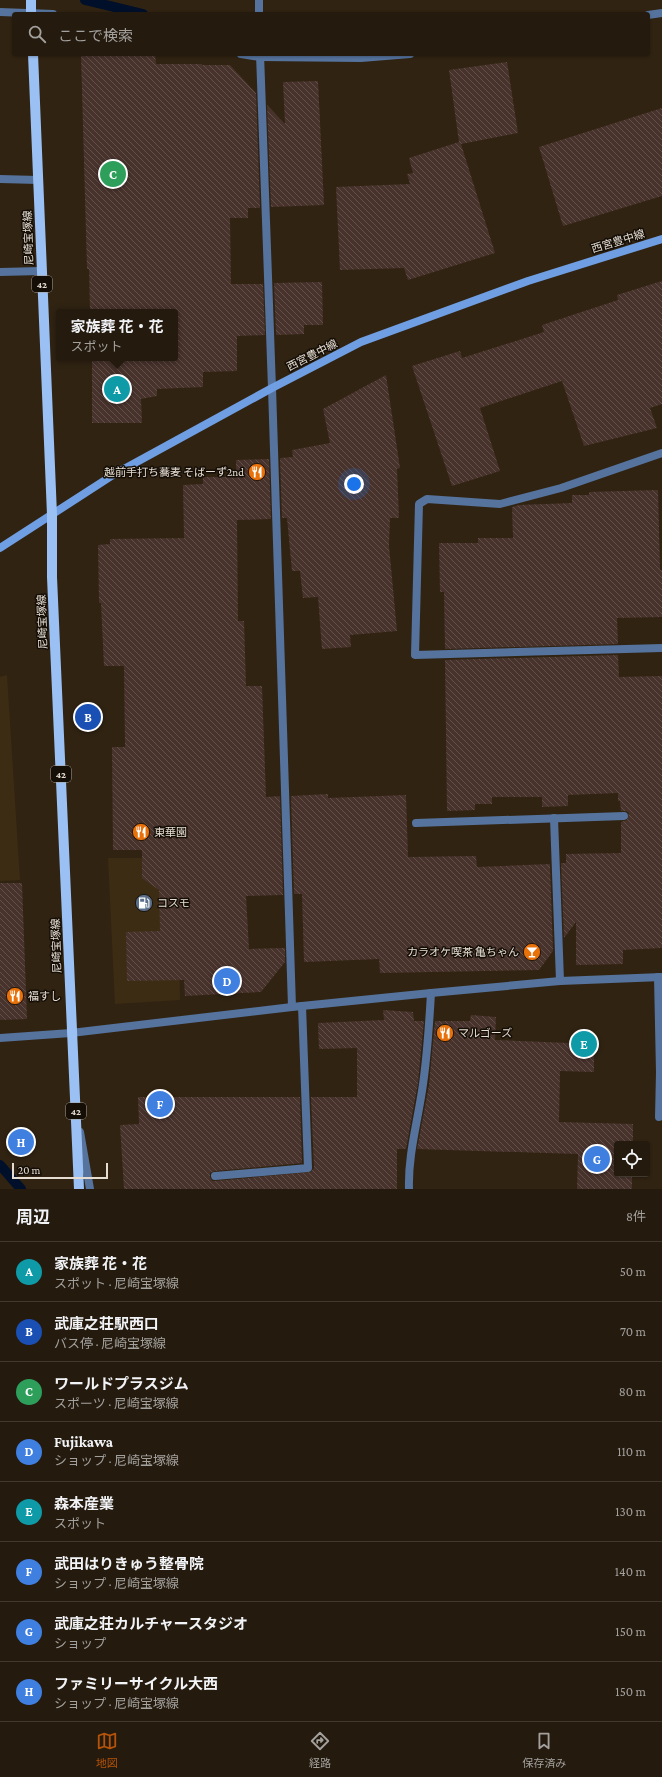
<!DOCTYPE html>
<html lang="ja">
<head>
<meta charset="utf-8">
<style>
	:root { --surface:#241a0e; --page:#2c2317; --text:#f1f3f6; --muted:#a3a19e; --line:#41382e; --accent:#b45309 }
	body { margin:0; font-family:"Crimson Pro","Noto Sans JP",serif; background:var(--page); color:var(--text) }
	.controls { position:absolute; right:12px; bottom:12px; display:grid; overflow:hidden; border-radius:4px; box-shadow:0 1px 3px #0004 }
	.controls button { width:36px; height:36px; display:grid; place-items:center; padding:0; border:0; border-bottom:1px solid var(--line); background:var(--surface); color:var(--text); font:20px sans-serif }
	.scale { position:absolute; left:12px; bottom:10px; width:96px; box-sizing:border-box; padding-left:4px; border:2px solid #e5ddd2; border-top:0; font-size:11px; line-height:14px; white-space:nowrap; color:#e5ddd2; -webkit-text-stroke:3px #140e07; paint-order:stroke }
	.you { position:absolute; left:354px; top:484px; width:14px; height:14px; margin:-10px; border:3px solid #fff; border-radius:50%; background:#1a73e8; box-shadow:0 0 0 6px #1a73e833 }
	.badge { display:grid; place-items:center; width:26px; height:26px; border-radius:50%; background:var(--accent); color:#fff; font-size:13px; font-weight:700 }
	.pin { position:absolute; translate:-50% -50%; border:2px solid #fff; box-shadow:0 1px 4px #0006 }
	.popup { position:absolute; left:56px; top:309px; width:122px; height:52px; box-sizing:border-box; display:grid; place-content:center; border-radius:4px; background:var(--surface); filter:drop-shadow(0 1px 3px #0005); font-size:13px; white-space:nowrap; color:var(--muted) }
	.popup b { font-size:15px; color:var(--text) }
	.popup::after { content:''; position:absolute; left:50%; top:100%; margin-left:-8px; border:8px solid transparent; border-top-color:var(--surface) }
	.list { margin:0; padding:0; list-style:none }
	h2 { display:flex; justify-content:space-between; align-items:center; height:52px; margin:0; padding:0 16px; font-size:17px }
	h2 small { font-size:13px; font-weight:400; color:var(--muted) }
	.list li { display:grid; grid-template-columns:26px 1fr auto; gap:12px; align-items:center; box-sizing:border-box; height:60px; padding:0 16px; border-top:1px solid var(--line) }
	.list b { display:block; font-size:15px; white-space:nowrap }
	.list p { margin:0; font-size:13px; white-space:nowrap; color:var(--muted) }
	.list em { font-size:13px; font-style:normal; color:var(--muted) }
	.icon { flex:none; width:22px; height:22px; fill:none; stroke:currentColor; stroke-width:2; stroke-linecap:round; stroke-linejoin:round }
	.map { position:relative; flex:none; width:662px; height:1189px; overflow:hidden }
	.search { position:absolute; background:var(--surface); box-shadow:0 1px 3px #0004; left:12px; right:12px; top:12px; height:44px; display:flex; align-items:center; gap:10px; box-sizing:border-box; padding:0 14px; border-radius:4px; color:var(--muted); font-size:15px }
	.sheet { height:532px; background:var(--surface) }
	nav { display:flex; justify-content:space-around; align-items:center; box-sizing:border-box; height:56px; border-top:1px solid var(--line); background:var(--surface); font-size:11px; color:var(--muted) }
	nav a { display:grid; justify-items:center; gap:2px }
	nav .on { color:var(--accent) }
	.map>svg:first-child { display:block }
</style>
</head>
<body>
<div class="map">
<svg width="662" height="1189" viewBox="0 0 662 1189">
	<defs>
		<pattern id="building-back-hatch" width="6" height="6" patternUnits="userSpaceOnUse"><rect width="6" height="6" fill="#48322c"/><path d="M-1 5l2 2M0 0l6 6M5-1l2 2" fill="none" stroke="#624f4a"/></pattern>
	</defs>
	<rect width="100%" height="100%" fill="#302312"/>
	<g fill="#3d2c14">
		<polygon points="7,675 20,880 0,881 0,677"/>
		<polygon points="108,858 177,858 180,1000 115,1004"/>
	</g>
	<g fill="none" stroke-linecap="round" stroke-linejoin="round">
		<g stroke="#000f2a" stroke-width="10">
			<polyline points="85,0 143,14"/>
			<polyline points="0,1165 21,1189"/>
		</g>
	</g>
	<g fill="url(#building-back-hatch)">
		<polygon points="81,54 155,54 156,64 202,64 202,65 230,65 256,93 260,208 248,208 248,218 230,218 231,284 263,284 265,335 237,336 237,371 203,372 203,387 157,389 157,396 141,399 142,423 92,423 92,358 175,358 175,312 90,312 89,269 87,269"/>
		<polygon points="507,62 518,133 461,144 495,253 408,280 404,268 340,270 336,187 410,184 407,174 413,173 409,158 459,142 449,70"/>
		<polygon points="318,81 324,205 271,207 267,105 285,124 283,82"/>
		<polygon points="662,108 662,196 563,226 539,147"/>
		<polygon points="662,281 662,404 650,408 657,428 584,446 562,381 480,408 500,471 452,486 412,366 460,351 462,358 544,332 542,325 618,300 617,295"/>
		<polygon points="322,282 323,325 304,325 304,334 276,335 274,283"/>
		<polygon points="386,375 400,468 397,469 399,518 390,518 389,546 397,631 350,635 351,647 322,649 318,597 303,598 300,571 292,571 287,518 282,518 280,458 293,457 292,450 330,443 323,409"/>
		<polygon points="269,459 271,519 237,520 238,621 244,621 246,686 262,686 266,797 280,796 283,895 246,896 249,949 285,948 285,962 261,992 185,996 184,980 127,981 126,932 160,931 159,890 142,878 142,850 113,850 112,747 125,747 124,666 104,666 101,603 99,603 98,545 110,544 110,539 184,538 183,485 203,484 203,477 236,477 236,460"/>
		<polygon points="658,490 660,570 662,570 662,617 617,618 618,644 445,649 444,592 440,592 439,543 478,543 478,538 513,538 512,507 519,505 572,503 572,495 589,495 589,492"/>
		<polygon points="618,655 619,677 662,676 662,948 623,950 623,964 576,965 576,922 564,938 561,863 566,863 566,854 621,853 621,822 627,820 629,813 626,811 621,811 620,801 618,801 618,793 568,795 568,806 542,807 542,797 492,797 492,804 475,804 475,810 447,811 445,660"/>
		<polygon points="328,794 328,798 406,795 408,857 476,856 477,867 550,864 553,951 539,970 380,973 379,959 304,962 302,894 294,894 291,796"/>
		<polygon points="0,883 22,883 27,1019 0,1020"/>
		<polygon points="383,1010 413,1012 414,1021 424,1021 418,1083 406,1149 397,1149 397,1189 124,1189 120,1125 139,1124 138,1097 300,1097 302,1163 215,1171 210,1173 210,1177 212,1181 215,1181 311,1172 314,1168 311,1097 357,1097 357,1048 319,1049 318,1023 384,1020"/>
		<polygon points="471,1015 496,1017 495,1040 594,1044 594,1072 560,1071 559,1122 633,1124 633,1144 617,1144 617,1174 632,1174 632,1189 577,1189 578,1154 417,1149 429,1085 435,1021 470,1021"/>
	</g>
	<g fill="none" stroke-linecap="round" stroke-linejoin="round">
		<g stroke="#55739d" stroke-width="8">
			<polyline points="554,818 560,981"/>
			<polyline points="416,823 624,816"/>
			<polyline points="215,1176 308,1168 302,1006"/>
		</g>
		<g stroke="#55739d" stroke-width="8">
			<polyline points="259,0 259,14"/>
			<polyline points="0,12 53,14"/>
			<polyline points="648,15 662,13"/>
			<polyline points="241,54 260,57 361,58 410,54"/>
			<polyline points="260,54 272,388 292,1007"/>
			<polyline points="0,179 38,180"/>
			<polyline points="0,272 41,271"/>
			<polyline points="662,453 561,488 500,504 427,499 419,504 415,655 662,648"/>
			<polyline points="658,977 660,1072 659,1117"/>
			<polyline points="0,1038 71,1033 292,1007 431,993 560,981 662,977"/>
			<polyline points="80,1132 90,1189"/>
			<path d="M409,1189C408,1158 416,1128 421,1097C427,1063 429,1028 431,993"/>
		</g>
		<polyline stroke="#6f9ee2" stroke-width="8" points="0,548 113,475 272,388 361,342 528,281 662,239"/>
		<g stroke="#9bc0f4" stroke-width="10">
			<polyline points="31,0 31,14"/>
			<polyline points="33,54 52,515 52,577 79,1189"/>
		</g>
	</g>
	<defs>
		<symbol id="restaurant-disc" viewBox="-11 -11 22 22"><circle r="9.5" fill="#e8710a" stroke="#140e07"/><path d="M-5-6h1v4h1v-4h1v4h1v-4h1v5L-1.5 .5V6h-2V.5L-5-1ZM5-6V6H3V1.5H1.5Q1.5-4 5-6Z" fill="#fff"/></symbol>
		<symbol id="fuel-disc" viewBox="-11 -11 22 22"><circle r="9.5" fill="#5c6f8a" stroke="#140e07"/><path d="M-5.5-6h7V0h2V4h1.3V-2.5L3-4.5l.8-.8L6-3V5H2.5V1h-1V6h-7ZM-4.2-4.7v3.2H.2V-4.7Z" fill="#fff"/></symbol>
		<symbol id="bar-disc" viewBox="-11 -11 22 22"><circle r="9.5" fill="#e8710a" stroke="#140e07"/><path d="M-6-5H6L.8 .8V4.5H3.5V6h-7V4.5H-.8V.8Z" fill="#fff"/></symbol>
	</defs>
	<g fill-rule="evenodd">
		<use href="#restaurant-disc" x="247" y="462" width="20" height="20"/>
		<use href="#restaurant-disc" x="131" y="822" width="20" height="20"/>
		<use href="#fuel-disc" x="134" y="893" width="20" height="20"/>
		<use href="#bar-disc" x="522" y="942" width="20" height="20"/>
		<use href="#restaurant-disc" x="5" y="986" width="20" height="20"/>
		<use href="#restaurant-disc" x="435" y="1023" width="20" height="20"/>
	</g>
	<g text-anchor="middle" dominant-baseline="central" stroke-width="3" stroke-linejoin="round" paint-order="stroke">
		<g fill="#140e07" stroke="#a69f95" stroke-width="1">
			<rect x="32" y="276" width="20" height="16" rx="3"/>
			<rect x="51" y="766" width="20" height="16" rx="3"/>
			<rect x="66" y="1103" width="20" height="16" rx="3"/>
		</g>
		<g font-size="10" font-weight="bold" fill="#e5ddd2">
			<text x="42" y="284">42</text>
			<text x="61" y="774">42</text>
			<text x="76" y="1111">42</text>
		</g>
		<g font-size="11" fill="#e5ddd2" stroke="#140e07">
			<text transform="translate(28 238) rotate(-92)">尼崎宝塚線</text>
			<text transform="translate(618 241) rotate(-17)">西宮豊中線</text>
			<text transform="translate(312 355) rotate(-27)">西宮豊中線</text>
			<text transform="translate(42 622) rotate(-92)">尼崎宝塚線</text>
			<text transform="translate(56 946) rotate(-92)">尼崎宝塚線</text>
		</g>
		<g font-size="11" fill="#e5ddd2" stroke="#140e07" text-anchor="start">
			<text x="244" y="472" text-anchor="end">越前手打ち蕎麦 そばーず2nd</text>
			<text x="154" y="832">東華園</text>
			<text x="157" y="903">コスモ</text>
			<text x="519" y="952" text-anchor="end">カラオケ喫茶 亀ちゃん</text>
			<text x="28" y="996">福すし</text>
			<text x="458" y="1033">マルゴーズ</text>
		</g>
	</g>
</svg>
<div class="controls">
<button><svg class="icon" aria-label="locate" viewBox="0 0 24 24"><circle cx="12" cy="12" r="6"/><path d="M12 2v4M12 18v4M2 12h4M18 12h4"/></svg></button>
</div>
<div class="scale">20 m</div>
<div class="you"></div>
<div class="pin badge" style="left:117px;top:389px;background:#0f9aa8">A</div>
<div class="popup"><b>家族葬 花・花</b>スポット</div>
<div class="pin badge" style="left:88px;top:717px;background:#1a4fb4">B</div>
<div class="pin badge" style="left:113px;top:174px;background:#2e9e5b">C</div>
<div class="pin badge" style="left:227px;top:981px;background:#3f7fe0">D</div>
<div class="pin badge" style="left:584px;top:1044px;background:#0f9aa8">E</div>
<div class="pin badge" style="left:160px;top:1104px;background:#3f7fe0">F</div>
<div class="pin badge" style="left:597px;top:1159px;background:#3f7fe0">G</div>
<div class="pin badge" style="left:21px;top:1142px;background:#3f7fe0">H</div>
<div class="search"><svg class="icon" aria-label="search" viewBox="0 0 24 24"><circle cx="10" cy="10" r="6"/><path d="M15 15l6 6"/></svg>ここで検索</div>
</div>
<section class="sheet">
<h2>周辺<small>8件</small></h2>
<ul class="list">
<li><span class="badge" style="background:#0f9aa8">A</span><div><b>家族葬 花・花</b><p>スポット · 尼崎宝塚線</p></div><em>50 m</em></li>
<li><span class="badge" style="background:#1a4fb4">B</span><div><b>武庫之荘駅西口</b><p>バス停 · 尼崎宝塚線</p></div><em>70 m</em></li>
<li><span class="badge" style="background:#2e9e5b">C</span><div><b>ワールドプラスジム</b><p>スポーツ · 尼崎宝塚線</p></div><em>80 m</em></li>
<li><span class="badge" style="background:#3f7fe0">D</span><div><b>Fujikawa</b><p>ショップ · 尼崎宝塚線</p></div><em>110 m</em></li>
<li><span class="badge" style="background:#0f9aa8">E</span><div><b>森本産業</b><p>スポット</p></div><em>130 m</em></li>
<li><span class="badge" style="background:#3f7fe0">F</span><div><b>武田はりきゅう整骨院</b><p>ショップ · 尼崎宝塚線</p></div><em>140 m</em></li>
<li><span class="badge" style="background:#3f7fe0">G</span><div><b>武庫之荘カルチャースタジオ</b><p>ショップ</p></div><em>150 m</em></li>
<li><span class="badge" style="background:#3f7fe0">H</span><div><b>ファミリーサイクル大西</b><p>ショップ · 尼崎宝塚線</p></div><em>150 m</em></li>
</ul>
</section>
<nav>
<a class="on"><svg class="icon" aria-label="map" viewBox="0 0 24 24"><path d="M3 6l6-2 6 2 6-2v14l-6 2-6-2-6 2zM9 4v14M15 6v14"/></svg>地図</a>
<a><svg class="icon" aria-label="directions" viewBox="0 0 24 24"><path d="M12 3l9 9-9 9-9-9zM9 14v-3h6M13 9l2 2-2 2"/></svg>経路</a>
<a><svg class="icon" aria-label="saved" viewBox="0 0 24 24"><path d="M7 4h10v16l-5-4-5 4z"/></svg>保存済み</a>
</nav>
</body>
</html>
